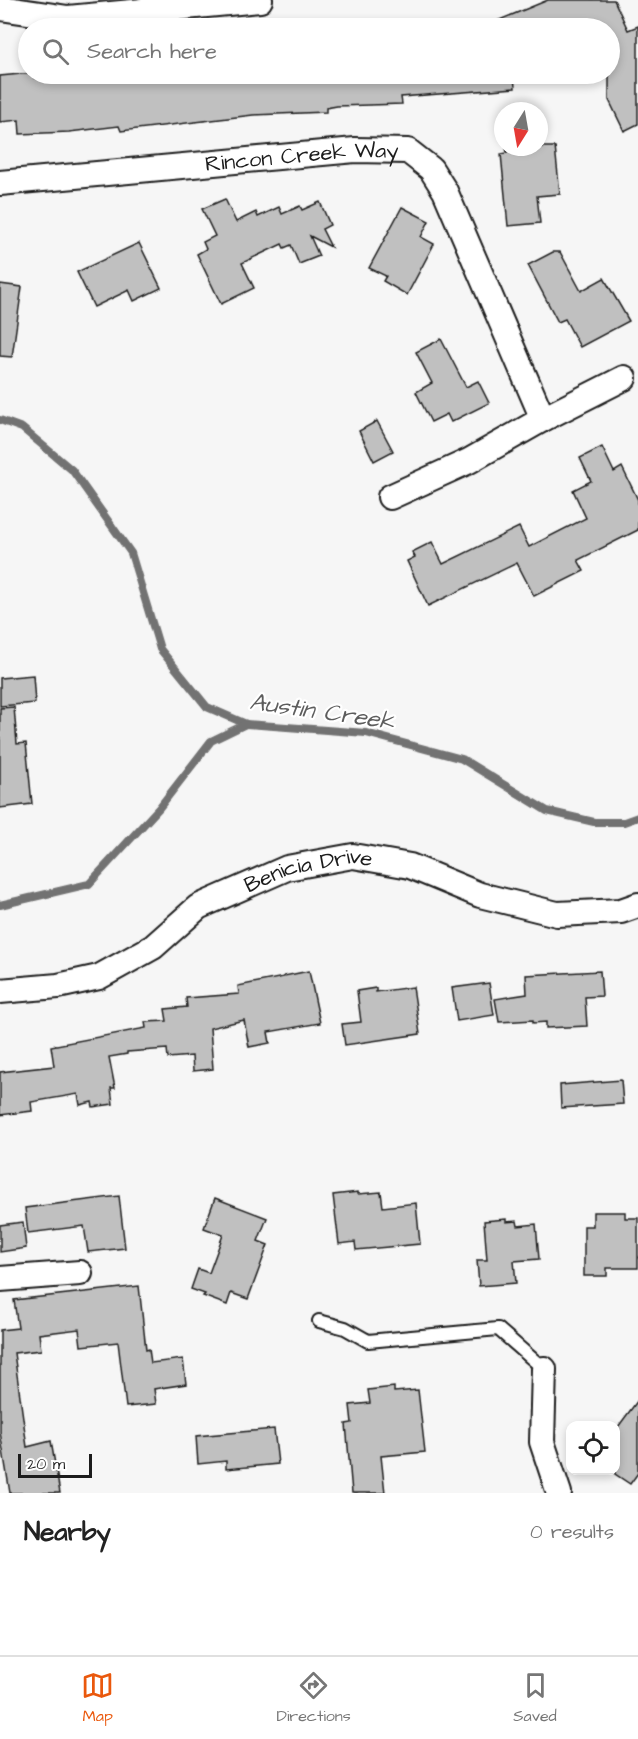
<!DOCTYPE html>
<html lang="en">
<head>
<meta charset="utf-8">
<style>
	:root { --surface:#fff; --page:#f2f2f2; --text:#222; --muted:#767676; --line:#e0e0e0; --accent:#ea580c }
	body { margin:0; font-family:"Architects Daughter",sans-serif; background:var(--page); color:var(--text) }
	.controls { position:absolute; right:18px; bottom:18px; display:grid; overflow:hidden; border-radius:12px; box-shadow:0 3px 9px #0003 }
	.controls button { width:54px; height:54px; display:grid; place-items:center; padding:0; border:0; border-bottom:2px solid var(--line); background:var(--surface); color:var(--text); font:30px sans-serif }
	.compass { position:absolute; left:494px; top:102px; width:54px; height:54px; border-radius:50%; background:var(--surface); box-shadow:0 3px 9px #0003; rotate:191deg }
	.scale { position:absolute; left:18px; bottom:15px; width:74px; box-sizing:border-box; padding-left:6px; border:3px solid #1c1c1c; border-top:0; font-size:16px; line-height:21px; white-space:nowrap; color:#1c1c1c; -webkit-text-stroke:4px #fff; paint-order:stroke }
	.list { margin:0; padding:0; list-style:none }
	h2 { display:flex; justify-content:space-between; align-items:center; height:78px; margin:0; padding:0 24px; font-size:26px }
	h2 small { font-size:20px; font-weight:400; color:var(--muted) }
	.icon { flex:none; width:33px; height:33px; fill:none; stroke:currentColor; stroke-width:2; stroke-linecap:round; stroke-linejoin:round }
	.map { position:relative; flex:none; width:638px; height:1493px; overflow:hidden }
	.search { position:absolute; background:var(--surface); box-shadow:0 3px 9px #0003; left:18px; right:18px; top:18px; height:66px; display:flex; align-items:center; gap:15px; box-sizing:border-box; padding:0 21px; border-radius:33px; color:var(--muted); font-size:22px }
	.sheet { height:162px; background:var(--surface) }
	nav { display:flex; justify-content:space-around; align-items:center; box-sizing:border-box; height:84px; border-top:2px solid var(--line); background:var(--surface); font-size:16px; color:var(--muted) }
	nav a { display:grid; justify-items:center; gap:3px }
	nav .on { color:var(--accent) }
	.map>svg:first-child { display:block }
</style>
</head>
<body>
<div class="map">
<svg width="638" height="1493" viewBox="0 0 638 1493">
	<rect width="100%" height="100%" fill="#f6f6f6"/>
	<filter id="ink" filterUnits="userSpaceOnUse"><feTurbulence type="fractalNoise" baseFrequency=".0167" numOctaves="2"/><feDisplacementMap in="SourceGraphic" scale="12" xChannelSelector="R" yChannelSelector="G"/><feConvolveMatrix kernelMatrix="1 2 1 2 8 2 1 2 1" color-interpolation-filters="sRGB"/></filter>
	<g filter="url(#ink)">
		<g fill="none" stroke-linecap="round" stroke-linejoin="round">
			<g stroke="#727272" stroke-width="8">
				<polyline points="0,420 22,428 72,470 131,553 160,649 207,707 246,724 366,733 462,759 547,811 594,822 624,822 638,817"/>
				<polyline points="0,905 89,884 159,808 211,741 246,724"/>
			</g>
		</g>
		<g fill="#c0c0c0" stroke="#1c1c1c" stroke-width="1.5">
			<polygon points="548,0 614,0 628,30 638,26 638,124 624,131 609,100 609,28 480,28"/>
			<polygon points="21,74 34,74 34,78 84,74 514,74 515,88 401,97 402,104 337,106 326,108 326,112 253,115 121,131 119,126 69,132 20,134 19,120 0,122 0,76"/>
			<polygon points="506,147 555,147 560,194 537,196 540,223 508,226 501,154 507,153"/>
			<polygon points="225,199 236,222 256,212 258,217 279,207 282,214 300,206 302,210 320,202 330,225 322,229 331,247 310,236 319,256 299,264 291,245 284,248 282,244 242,263 254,288 221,304 197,254 206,249 203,242 215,236 202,209"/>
			<polygon points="402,207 429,221 421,237 434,244 407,295 383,281 386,276 369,268"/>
			<polygon points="139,243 161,288 134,301 129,290 94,307 77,272"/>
			<polygon points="553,252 560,252 581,291 604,278 629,321 580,347 565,319 558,322 528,265"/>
			<polygon points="0,284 22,287 12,357 0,356"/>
			<polygon points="441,339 466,387 478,381 489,403 451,422 447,414 431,422 416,392 432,383 416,352"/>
			<polygon points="377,421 393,451 374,461 359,431"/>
			<polygon points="602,447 614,472 622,467 638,500 638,530 578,560 584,571 534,596 517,563 428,606 407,561 415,557 412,552 432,542 443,564 519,527 529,547 586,518 573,490 591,481 580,458"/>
			<polygon points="33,675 35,703 0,706 0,678"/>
			<polygon points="14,707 17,744 26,743 32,804 0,808 0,708"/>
			<polygon points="309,971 320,1023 268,1032 270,1043 249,1047 244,1020 210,1028 213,1069 193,1071 192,1056 168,1058 167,1049 127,1052 127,1054 109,1057 115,1088 111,1088 113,1104 93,1107 92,1102 80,1105 78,1094 31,1102 32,1111 0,1115 0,1072 54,1066 51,1046 146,1028 145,1022 167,1021 165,1009 187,1007 186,998 239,994 238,986 284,977 284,976"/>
			<polygon points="600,971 602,996 585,997 587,1026 546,1028 546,1022 533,1023 533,1020 499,1022 495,999 527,994 526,975"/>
			<polygon points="489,983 494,1015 457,1021 452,988"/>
			<polygon points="413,987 420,1034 345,1045 342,1024 361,1022 357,991 376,988 376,992"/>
			<polygon points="621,1080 623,1104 561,1108 560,1085"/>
			<polygon points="358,1192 358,1194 381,1192 383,1207 416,1203 420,1244 356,1250 355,1242 339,1244 333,1195"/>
			<polygon points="119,1196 125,1248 88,1252 84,1226 28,1233 25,1208"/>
			<polygon points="215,1198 267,1218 258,1241 268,1245 248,1299 231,1293 227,1305 203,1296 205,1294 191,1289 198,1269 209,1273 223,1235 204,1228"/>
			<polygon points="593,1212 625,1212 625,1218 638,1218 638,1268 607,1268 607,1276 584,1276 584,1226 593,1226"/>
			<polygon points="506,1219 506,1222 517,1221 518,1226 536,1224 539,1259 514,1261 516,1283 479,1286 477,1260 487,1260 484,1221"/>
			<polygon points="23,1222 26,1248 0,1252 0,1225"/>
			<polygon points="139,1286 146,1350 149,1349 151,1363 183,1359 186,1384 154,1389 156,1404 126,1407 118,1342 81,1346 79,1329 39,1334 41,1350 14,1353 27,1447 51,1441 60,1493 10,1493 0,1432 0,1330 18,1328 14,1300"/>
			<polygon points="394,1387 394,1392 418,1390 425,1452 381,1456 385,1493 352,1493 346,1424 352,1423 350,1405 370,1403 368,1390"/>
			<polygon points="638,1400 638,1473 630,1484 615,1474 615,1431"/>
			<polygon points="274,1429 278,1464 226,1469 226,1461 198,1464 196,1436"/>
		</g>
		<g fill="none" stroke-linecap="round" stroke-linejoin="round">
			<defs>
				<polyline id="lane" points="319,1321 345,1328 368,1341 498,1329 544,1369"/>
				<g id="street">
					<polyline points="0,8 68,18 260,0"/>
					<path id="s1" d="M0,183L355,150L408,151L431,169L445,191L543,419"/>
					<polyline points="390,497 469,461 543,419 624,378"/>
					<path id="s2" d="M0,991L58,986L99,977L153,947L198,907L287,868L353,856L410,866L480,895L557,914L621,911L638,905"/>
					<polyline points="0,1279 80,1273"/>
					<polyline points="544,1369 542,1442 559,1493"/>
				</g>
			</defs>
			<use href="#lane" stroke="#1c1c1c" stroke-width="16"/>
			<use href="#street" stroke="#1c1c1c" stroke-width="28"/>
			<use href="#lane" stroke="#fff" stroke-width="12"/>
			<use href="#street" stroke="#fff" stroke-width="24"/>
		</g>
	</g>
	<g text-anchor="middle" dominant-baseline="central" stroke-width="4.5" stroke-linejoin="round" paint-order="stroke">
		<g font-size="22" fill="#1c1c1c" stroke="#fff">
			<text stroke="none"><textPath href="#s1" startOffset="303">Rincon Creek Way</textPath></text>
			<text stroke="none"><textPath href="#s2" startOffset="340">Benicia Drive</textPath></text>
		</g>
		<g font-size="24" font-style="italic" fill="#5d5d5d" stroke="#fff">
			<text transform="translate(322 712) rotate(8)">Austin Creek</text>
		</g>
	</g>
</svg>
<div class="controls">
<button><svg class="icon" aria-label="locate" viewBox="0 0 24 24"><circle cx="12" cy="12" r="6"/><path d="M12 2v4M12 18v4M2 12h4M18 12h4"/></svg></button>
</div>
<svg class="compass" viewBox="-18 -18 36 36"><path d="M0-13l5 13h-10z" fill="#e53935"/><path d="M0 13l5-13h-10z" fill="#767676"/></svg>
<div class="scale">20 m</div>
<div class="search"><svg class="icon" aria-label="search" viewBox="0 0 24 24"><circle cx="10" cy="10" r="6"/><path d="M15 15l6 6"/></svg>Search here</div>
</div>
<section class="sheet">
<h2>Nearby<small>0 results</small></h2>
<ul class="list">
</ul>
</section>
<nav>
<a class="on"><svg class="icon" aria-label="map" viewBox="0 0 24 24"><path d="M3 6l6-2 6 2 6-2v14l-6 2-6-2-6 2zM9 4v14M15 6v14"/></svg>Map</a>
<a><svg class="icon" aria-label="directions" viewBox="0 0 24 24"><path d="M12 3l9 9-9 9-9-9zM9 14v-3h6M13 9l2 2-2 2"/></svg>Directions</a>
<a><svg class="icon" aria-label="saved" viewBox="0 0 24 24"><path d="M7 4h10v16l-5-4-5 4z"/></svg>Saved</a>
</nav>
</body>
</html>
